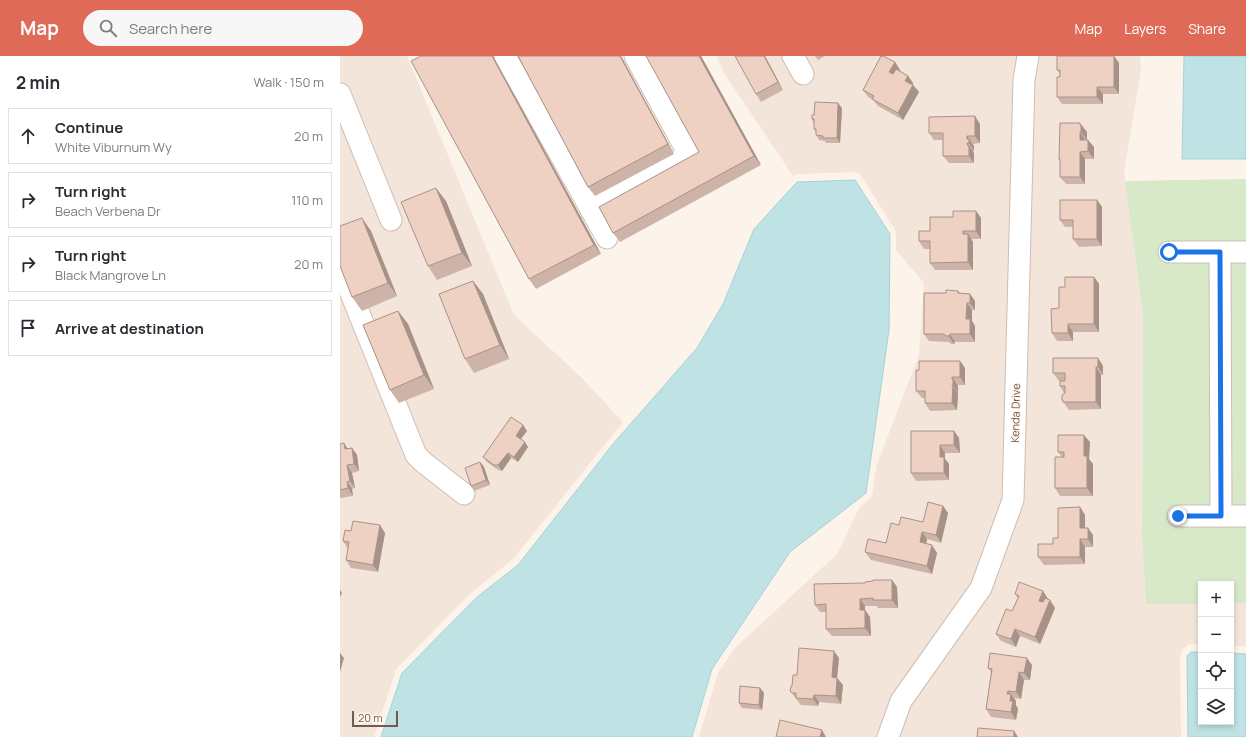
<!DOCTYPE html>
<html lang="en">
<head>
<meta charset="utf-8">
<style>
	:root { --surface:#fff; --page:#f7f7f7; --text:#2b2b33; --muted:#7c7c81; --line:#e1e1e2; --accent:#de6a57 }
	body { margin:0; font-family:Manrope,sans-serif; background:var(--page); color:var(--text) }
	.controls { position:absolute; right:12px; bottom:12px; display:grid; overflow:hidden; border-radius:0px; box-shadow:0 2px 6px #0003 }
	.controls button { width:36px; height:36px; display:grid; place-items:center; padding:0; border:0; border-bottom:1px solid var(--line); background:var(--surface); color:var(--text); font:20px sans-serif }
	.scale { position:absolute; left:12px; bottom:10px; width:46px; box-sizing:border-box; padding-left:4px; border:2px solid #75594e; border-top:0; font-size:11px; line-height:14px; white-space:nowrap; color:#75594e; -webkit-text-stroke:3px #fef8f0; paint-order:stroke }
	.stop { position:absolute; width:12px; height:12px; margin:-9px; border:3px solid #1a73e8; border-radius:50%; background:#fff }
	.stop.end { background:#1a73e8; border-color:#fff; box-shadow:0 1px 4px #0008 }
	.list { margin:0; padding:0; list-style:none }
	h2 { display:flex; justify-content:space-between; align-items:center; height:52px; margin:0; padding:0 16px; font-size:17px }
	h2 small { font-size:13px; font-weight:400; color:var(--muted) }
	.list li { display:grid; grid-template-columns:26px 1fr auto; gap:12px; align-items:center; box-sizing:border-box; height:56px; margin:0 8px 8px; padding:0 8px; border:1px solid var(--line); border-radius:0px }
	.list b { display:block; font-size:15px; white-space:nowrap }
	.list p { margin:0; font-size:13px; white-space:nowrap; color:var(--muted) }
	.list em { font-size:13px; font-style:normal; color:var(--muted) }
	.icon { flex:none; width:22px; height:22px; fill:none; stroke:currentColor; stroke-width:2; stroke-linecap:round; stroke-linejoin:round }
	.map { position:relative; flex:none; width:906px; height:681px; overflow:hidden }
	header { display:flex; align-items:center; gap:24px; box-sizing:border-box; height:56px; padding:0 20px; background:var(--accent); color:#fff }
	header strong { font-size:19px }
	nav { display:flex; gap:22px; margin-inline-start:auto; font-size:14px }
	.search { width:280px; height:36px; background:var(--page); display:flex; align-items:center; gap:10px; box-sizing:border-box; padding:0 14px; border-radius:22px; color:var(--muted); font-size:15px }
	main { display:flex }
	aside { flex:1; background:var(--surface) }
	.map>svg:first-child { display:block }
</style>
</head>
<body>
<header>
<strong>Map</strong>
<div class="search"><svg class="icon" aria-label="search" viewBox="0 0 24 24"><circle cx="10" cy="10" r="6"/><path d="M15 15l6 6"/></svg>Search here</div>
<nav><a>Map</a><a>Layers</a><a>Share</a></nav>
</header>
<main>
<aside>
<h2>2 min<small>Walk · 150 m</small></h2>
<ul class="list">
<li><svg class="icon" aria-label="ahead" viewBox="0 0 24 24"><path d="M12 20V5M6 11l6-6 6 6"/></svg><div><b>Continue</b><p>White Viburnum Wy</p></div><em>20 m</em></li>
<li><svg class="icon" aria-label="right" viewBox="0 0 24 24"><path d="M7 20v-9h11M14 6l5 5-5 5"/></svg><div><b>Turn right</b><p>Beach Verbena Dr</p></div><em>110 m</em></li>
<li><svg class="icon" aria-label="right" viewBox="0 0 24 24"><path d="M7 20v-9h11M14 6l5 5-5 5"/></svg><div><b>Turn right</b><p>Black Mangrove Ln</p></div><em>20 m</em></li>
<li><svg class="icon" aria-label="arrive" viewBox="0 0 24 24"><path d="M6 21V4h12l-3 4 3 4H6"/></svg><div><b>Arrive at destination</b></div></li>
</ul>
</aside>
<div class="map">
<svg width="906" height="681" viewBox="0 0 906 681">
	<rect width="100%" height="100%" fill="#fcf3ea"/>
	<g fill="#f3e5d9">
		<polygon points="0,0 67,0 174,259 240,320 283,366 173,503 132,536 56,613 34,681 0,681"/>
		<polygon points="376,0 679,0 665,442 634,528 540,681 359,681 378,617 395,592 497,498 519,452 532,440 537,408 579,299 584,227 556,194 556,178 555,174 520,118 515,116 457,118 453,120 386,20"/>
		<polygon points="695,0 800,0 801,13 784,116 803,259 802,482 806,548 861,548 861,589 849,588 842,594 840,600 841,681 557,681 568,650 680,448 692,25"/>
		<rect x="891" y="547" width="15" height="43"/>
	</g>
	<polygon fill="#d8e9c9" points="906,123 906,547 891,547 891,528 861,528 861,548 806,548 802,482 803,259 785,125"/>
	<g fill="#bfe2e5" stroke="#a6d2d6">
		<polygon points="844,0 906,0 906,103 842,103"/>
		<polygon points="515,124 550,178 549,274 526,437 450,496 372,613 352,681 41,681 62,617 137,541 178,509 273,388 357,292 383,248 414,173 457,126"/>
		<polygon points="851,596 861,596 861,666 891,666 891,597 906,598 906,681 848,681 847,600"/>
	</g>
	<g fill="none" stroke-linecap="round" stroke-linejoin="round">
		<defs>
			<g id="minor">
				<polyline points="165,0 267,182"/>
				<polyline points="453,0 463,18"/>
				<polyline points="0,38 51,164"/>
				<polyline points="251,154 349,99 295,0"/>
				<polyline points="829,196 906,196"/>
				<polyline points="880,196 881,460"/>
				<polyline points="0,210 76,399 83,406 124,438"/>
				<polyline points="838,460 906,460"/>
				<polyline points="548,681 561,645 641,532 673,444 684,24 688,0"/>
			</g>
		</defs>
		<use href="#minor" stroke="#cfbdb2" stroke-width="23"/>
		<use href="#minor" stroke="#fff" stroke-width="21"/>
	</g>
	<g fill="#ceb4a8">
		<polygon points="81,0 153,0 261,198 196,233 189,223"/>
		<polygon points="178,0 281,0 334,98 255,140 248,131"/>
		<polygon points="361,0 421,109 280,186 273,177 359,96"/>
		<polygon points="425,0 443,34 421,46 416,38"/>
		<polygon points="475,0 485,0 478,4"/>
		<polygon points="774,0 779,7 779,38 763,38 763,48 722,48 717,41 720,21 720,18 717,14"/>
		<polygon points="555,6 560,14 559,15 568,20 573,27 573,29 579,36 563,64 538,50 533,44 528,41 523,34"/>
		<polygon points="502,52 500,87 486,87 485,85 479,84 476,79 476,76 474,73 474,67 472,63 474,59"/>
		<polygon points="640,68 640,87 632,88 634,90 634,95 633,95 634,97 634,107 609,107 603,100 603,84 594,84 589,77"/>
		<polygon points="741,69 747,76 747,84 754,91 754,103 745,103 745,128 726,128 720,121 720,106 719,103"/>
		<polygon points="757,144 762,151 762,190 739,191 733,183 733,171 725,171 720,164"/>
		<polygon points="106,145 132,210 97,224 88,210"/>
		<polygon points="636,155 641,162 641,183 631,183 633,186 633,214 595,214 590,207 590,193 584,193 579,185 590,175 613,161"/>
		<polygon points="31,175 57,240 22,255 12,241"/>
		<polygon points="754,221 759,228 759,276 733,276 733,285 717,285 712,277 725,231"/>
		<polygon points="133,225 143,238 169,303 134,317 125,303"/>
		<polygon points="618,235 620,237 630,238 635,245 635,254 632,254 632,265 635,270 635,286 615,286 614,288 611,288 609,286 589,285 584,278 606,237"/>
		<polygon points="58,255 68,268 94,333 59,347 50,334"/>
		<polygon points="758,302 763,310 763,319 761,319 761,353 729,354 722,344 724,337 720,330 725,325 719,325 713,317"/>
		<polygon points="620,305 625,312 625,329 617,329 618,330 618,336 617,336 618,337 617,354 590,355 585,347 585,342 582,342 576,335 579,314"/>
		<polygon points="183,369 187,375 181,383 188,391 178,406 171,402 162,415 158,414 147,406 143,401"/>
		<polygon points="614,375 619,382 620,397 605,397 605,403 609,408 609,424 576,425 571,417"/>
		<polygon points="750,386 749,403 753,408 753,440 720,440 715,432 722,401 718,396"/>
		<polygon points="0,388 7,393 12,392 17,399 19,415 12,417 15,432 12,433 13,440 0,442"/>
		<polygon points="140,406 144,411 150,429 134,435 131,430"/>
		<polygon points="603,450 608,457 601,487 587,483 586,488 597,497 592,518 531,504 525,496 546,487 559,469 583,466"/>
		<polygon points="740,451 745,459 745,472 748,472 753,479 753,491 745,491 745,508 704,509 698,501 713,488"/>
		<polygon points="11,475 45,477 38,516 11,512 6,504 8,493 3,485"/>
		<polygon points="552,524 557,531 558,552 538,552 537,550 525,550 525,554 530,561 531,580 492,580 486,573 486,556 480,556 475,549 525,527 533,525"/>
		<polygon points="703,535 708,543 708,544 715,552 700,588 680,580 676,591 661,585 656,578 672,555 678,542 675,538"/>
		<polygon points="499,602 497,622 503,629 501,648 479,646 478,650 461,649 450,635 457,619"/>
		<polygon points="692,609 690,624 684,624 681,643 674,642 676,645 676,649 678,653 676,664 651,661 646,653 651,616 648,612"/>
		<polygon points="420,632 424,637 422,654 402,652 399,647"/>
	</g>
	<g fill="#a79288">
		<polygon points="152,0 153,0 261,198 254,189"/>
		<polygon points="280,0 281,0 334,98 328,88"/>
		<polygon points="359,0 361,0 421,109 414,100"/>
		<polygon points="424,0 425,0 443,34 438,26"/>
		<polygon points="774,0 779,7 779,38 774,31"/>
		<polygon points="555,6 560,14 554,24 549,16"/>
		<polygon points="568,20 573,27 571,32 565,25"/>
		<polygon points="573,29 579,36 563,64 558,57"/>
		<polygon points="757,31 763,38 763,48 757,41"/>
		<polygon points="498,47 502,52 500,87 497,82"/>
		<polygon points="635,60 640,68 640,87 635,80"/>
		<polygon points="740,67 747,76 747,84 741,76"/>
		<polygon points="740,76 745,84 740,84"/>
		<polygon points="627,80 634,90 634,95 629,87 627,83"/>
		<polygon points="748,84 754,91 754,103 748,95"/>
		<polygon points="627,87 634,97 634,107 629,100"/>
		<polygon points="740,96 745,103 745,128 740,121"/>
		<polygon points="96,132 106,145 132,210 122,197"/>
		<polygon points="757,144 762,151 762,190 757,183"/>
		<polygon points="636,155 641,162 641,183 636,175"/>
		<polygon points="22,162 31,175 57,240 48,227"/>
		<polygon points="623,175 628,182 628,178 633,186 633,214 628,206"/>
		<polygon points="754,221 759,228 759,276 754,268"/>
		<polygon points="133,225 143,238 169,303 160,289"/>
		<polygon points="630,238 635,245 635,254 630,247"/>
		<polygon points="627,247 632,254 632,265 635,270 635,286 630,278 626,263"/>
		<polygon points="58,255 68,268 94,333 84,319"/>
		<polygon points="728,268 733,276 733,285 728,277"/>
		<polygon points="610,278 615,286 614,288 609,280"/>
		<polygon points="758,302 763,310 763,319 758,311"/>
		<polygon points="620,305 625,312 625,329 620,321"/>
		<polygon points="756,311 761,319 761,353 756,346"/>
		<polygon points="612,321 618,330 618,336 613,329"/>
		<polygon points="612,329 618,337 617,354 612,347"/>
		<polygon points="183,369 187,375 179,385 176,380"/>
		<polygon points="614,375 619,382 620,397 614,389"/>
		<polygon points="744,379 750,386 749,403 753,408 753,440 747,432 744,400"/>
		<polygon points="185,386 188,391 178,406 174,401"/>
		<polygon points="4,387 9,395 5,393"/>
		<polygon points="600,389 605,397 605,403 609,408 609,424 604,417 600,401"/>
		<polygon points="12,392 17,399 19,415 14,408"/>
		<polygon points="168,397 171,402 162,415 158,409"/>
		<polygon points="140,406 144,411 150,429 146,424"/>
		<polygon points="7,409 12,417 15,432 10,425"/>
		<polygon points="7,426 12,433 13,440 8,432"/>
		<polygon points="603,450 608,457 601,487 596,479"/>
		<polygon points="740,451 745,459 745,479 740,472"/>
		<polygon points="40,469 45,477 38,516 33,509"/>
		<polygon points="748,472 753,479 753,491 748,483"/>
		<polygon points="582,476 587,483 585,494 580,486"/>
		<polygon points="740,483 745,491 745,508 740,501"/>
		<polygon points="592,489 597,497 592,518 587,510"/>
		<polygon points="552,524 557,531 558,552 552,544"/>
		<polygon points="0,534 2,537 0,541"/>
		<polygon points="703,535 708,543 704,552 699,545"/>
		<polygon points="520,543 525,550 525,554 530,561 531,580 525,572 520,554"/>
		<polygon points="710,544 715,552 700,588 695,581"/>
		<polygon points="675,573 680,580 676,591 671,583"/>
		<polygon points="494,595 499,602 497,622 503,629 501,648 496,640 492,621"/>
		<polygon points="0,597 4,602 0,616"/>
		<polygon points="687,602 692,609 690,624 684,617"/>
		<polygon points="679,616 684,624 681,643 676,636"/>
		<polygon points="420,632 424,637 422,654 419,649"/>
		<polygon points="668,635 676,645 676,649 678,653 676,664 671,656 670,645 667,638"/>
		<polygon points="474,639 479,646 478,650 473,643"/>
		<polygon points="482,674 486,681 480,681"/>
		<polygon points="674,675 678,681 674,681"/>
	</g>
	<g fill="#efd1c3" stroke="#a79288">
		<polygon points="81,0 152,0 254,189 189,223 71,5"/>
		<polygon points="178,0 280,0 328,88 248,131"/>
		<polygon points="306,0 359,0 414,100 273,177 259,151 359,96"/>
		<polygon points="395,0 424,0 438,26 416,38"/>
		<polygon points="541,0 543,0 555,6 549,16 553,18 556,13 568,20 565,25 573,29 558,57 532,43 534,40 523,34"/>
		<polygon points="717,0 774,0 774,31 757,31 757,41 717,41 717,21 720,21 720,14 717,14"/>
		<polygon points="475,46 498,47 497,82 483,82 483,80 476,79 476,73 474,73 474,63 472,63 472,59 474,59"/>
		<polygon points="635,60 635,80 627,80 627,83 629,83 629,87 627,87 628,90 629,90 629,100 603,100 603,77 589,77 589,61"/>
		<polygon points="720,67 740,67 740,69 741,69 741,76 740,76 740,84 748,84 748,95 740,96 740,121 720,121 720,103 719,103"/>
		<polygon points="96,132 122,197 88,210 61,146"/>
		<polygon points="720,144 757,144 757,183 733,183 733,164 720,164"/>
		<polygon points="613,155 636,155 636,175 623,175 623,178 628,178 628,206 590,207 590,185 579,185 579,175 590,175 590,161 613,161"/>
		<polygon points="22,162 48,227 12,241 0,210 0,170"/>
		<polygon points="725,221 754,221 754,268 728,268 728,277 712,277 711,253 719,252 719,231 725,231"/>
		<polygon points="133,225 160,289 125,303 99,238"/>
		<polygon points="606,234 618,235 618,237 630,238 630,247 627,247 626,263 630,263 630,278 610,278 609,280 606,280 604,278 584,278 584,237 606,237"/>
		<polygon points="58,255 84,319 50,334 23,269"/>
		<polygon points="713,302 758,302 758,311 756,311 756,346 723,346 723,344 722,344 722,339 725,337 725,330 720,330 720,325 725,325 725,317 713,317"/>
		<polygon points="579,305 620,305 620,321 612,321 612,323 613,323 613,329 612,329 612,330 613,330 612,347 585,347 585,335 576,335 576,314 579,314"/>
		<polygon points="171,361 183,369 176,380 185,386 174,401 168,397 158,409 154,409 143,401"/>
		<polygon points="571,375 614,375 614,389 600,389 600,401 604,401 604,417 571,417"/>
		<polygon points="718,379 744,379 744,400 747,400 747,432 715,432 715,401 724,401 724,396 718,396"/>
		<polygon points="4,387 5,393 12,392 14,408 7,409 10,425 7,426 8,432 0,434 0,388"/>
		<polygon points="140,406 146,424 131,430 125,412"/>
		<polygon points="588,446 603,450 596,479 582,476 580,486 592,489 587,510 525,496 528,483 546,487 551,467 559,469 561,461 583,466"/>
		<polygon points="740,451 740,472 748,472 748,483 740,483 740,501 698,501 698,488 713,488 713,482 718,482 718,452"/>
		<polygon points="13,465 40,469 33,509 6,504 9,486 3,485 5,474 11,475"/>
		<polygon points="533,524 552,524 552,544 533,544 533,542 520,543 520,554 525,554 525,572 486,573 486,548 475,549 474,528 525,527 525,526 533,525"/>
		<polygon points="679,526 703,535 699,545 703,546 705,542 710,544 695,581 675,573 671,583 656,578 666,553 672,555 679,540 675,538"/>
		<polygon points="459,592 494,595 492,621 497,622 496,640 474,639 473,643 456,642 456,637 452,637 450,635 451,630 452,630 453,619 457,619"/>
		<polygon points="650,597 687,602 684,617 679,616 676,636 668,635 667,638 671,638 670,645 673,645 671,656 646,653 652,613 648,612"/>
		<polygon points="400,630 420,632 419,649 399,647"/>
		<polygon points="440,664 482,674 480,681 436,681"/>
		<polygon points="638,672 674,675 674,681 637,681"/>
	</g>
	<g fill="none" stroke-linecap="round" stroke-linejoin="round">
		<polyline stroke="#1a73e8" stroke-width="5" points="829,196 880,196 881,460 838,460"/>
	</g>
	<g text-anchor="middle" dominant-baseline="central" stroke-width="3" stroke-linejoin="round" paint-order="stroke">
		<g font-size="11" fill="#75594e" stroke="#fef8f0">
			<text transform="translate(675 357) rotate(-89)">Kenda Drive</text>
		</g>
	</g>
</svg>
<div class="controls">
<button>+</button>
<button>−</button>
<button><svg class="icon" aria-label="locate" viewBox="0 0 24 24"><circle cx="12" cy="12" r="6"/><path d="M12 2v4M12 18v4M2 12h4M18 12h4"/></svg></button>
<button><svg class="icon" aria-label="layers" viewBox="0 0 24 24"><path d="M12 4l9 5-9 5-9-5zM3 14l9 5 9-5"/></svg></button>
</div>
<div class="scale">20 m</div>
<div class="stop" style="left:829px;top:196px"></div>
<div class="stop end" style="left:838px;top:460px"></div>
</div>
</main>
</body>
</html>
